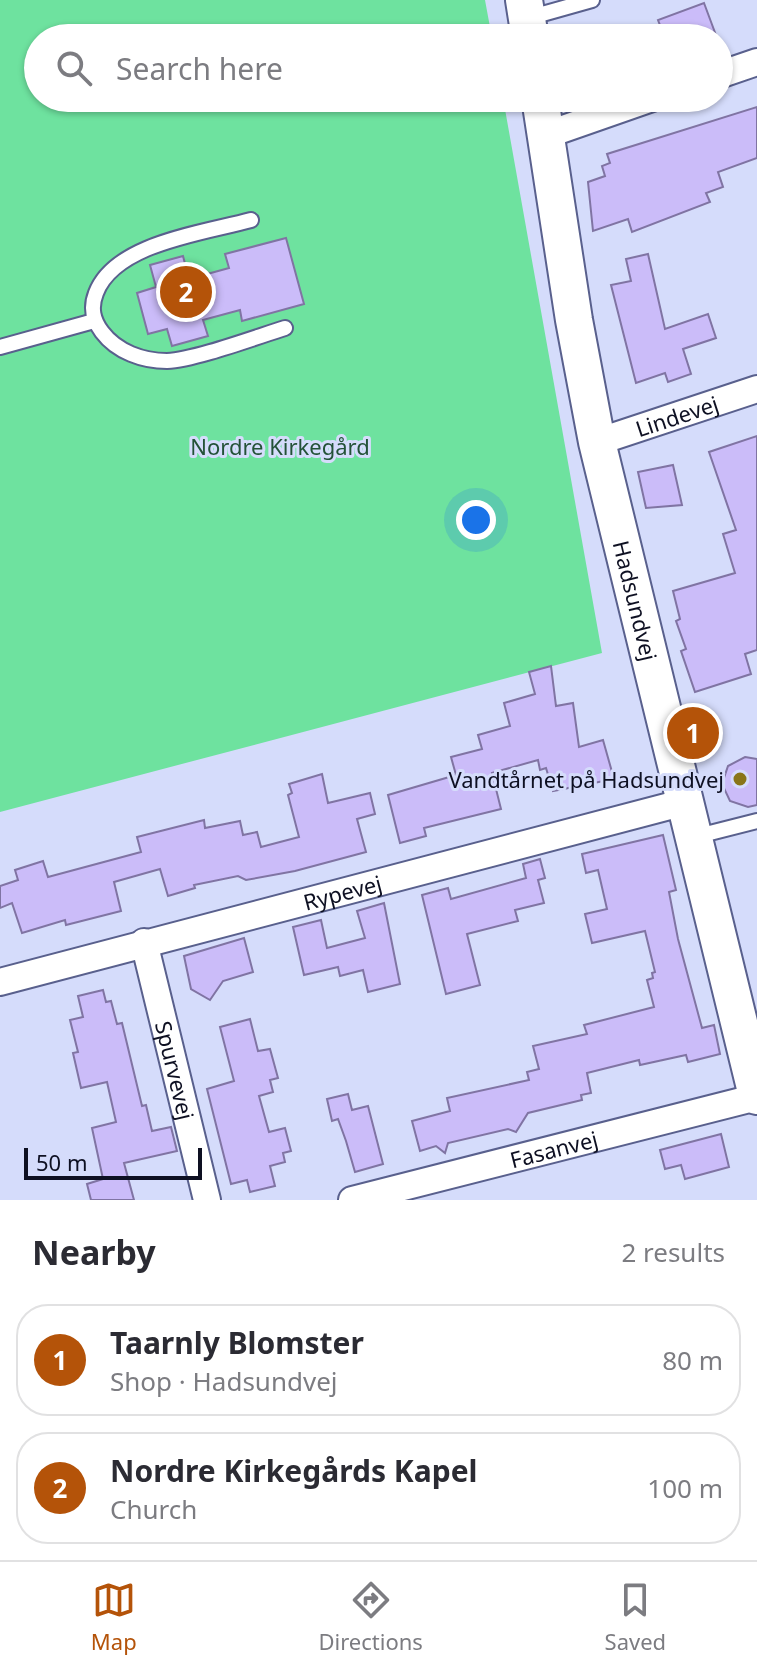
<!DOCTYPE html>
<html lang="en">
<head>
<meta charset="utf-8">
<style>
	:root { --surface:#fff; --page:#f2f2f3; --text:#2b2b33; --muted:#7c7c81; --line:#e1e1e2; --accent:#b45309 }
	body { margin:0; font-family:"Noto Sans",sans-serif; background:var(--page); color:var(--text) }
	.scale { position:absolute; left:24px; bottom:20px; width:178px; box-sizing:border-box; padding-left:8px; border:4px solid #0e1022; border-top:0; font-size:22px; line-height:28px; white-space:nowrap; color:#0e1022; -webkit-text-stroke:6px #d5dcfb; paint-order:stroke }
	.you { position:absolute; left:476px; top:520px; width:28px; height:28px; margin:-20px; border:6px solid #fff; border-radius:50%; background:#1a73e8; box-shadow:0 0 0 12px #1a73e833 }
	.badge { display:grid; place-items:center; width:52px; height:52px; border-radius:50%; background:var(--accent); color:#fff; font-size:26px; font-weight:700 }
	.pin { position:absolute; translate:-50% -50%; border:4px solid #fff; box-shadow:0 2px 8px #0006 }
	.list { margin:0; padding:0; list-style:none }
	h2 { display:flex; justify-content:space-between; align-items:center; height:104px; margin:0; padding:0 32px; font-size:34px }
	h2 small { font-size:26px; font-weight:400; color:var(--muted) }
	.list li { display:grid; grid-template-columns:52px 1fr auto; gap:24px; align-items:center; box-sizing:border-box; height:112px; margin:0 16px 16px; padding:0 16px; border:2px solid var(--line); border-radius:32px }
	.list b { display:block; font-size:30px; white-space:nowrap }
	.list p { margin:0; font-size:26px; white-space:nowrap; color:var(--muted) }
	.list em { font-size:26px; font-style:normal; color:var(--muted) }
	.icon { flex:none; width:44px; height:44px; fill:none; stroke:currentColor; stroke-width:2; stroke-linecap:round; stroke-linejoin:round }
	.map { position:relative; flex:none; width:757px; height:1200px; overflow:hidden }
	.search { position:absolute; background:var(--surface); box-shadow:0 2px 6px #0004; left:24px; right:24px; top:24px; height:88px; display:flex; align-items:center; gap:20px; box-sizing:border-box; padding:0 28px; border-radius:44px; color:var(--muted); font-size:30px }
	.sheet { height:360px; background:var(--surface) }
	nav { display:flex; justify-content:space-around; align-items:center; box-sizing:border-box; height:112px; border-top:2px solid var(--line); background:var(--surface); font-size:22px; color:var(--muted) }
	nav a { display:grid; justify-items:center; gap:4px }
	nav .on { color:var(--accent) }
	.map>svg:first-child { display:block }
</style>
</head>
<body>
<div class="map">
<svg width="757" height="1200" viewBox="0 0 757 1200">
	<rect width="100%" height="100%" fill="#d5dcfb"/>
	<polygon fill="#6ee29f" points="0,0 485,0 492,38 38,38 38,98 503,98 602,653 0,812"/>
	<g fill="#cbbcf9" stroke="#8074a3" stroke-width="2">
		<polygon points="704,3 717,38 665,38 658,20"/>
		<polygon points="757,107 757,158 718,172 723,187 706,193 710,202 632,232 628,219 593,231 588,182 605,176 602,166 610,163 607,154"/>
		<polygon points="286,238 304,304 242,321 240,310 203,320 208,336 172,346 167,329 148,334 137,293 156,287 150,265 183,256 189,279 229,268 225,254"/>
		<polygon points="648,254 665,329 708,314 716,338 683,349 691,374 668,382 665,373 636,383 611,285 631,281 626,259"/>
		<polygon points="757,436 757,650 745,654 751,674 695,692 681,651 686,649 676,621 680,619 673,591 735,573 723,534 736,530 709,452"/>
		<polygon points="673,465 682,505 646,508 638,472"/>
		<polygon points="551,666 556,706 573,703 579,747 603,740 614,779 553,791 546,768 540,770 538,760 492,773 501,809 424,828 426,836 400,843 388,795 456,775 451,757 482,749 478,735 510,726 504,703 535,694 529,672"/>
		<polygon points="745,757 757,759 757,805 748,807 730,801 722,784 728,766"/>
		<polygon points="322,774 328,803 370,793 375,814 357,819 366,852 295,871 246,880 238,876 194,885 195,888 168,896 160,869 114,882 121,911 66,925 65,920 22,933 12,903 0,908 0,886 18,880 15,870 43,861 48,877 141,852 137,837 204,820 205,828 240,821 243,835 257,832 261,847 299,837 288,795 292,793 289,784"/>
		<polygon points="663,835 676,890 669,892 678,939 702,1028 714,1025 720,1054 688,1062 686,1055 640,1065 639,1060 587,1073 591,1093 581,1095 582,1100 528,1113 516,1132 508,1129 448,1143 445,1153 436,1146 420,1151 412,1121 450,1111 447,1098 529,1080 527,1072 539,1069 533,1046 587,1034 584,1025 654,1007 647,980 653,978 652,973 655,972 645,931 592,943 585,914 607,909 598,870 586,873 582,854"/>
		<polygon points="540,859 545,878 538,880 544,903 515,910 518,921 467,934 480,985 446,994 422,895 448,888 451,899 526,878 523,864"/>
		<polygon points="384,903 400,984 368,992 363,970 340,976 338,967 304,975 293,927 321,920 327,948 365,938 357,911"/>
		<polygon points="244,938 253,972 223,981 210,1000 191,989 184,956"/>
		<polygon points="103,990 106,1002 111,1001 117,1024 122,1023 142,1106 146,1105 152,1131 171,1127 177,1151 124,1163 134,1200 91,1200 87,1184 103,1179 92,1128 116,1122 107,1082 81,1088 73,1053 78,1052 70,1020 83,1017 78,996"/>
		<polygon points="250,1019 258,1051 270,1049 278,1078 270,1080 273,1092 259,1096 269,1132 285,1128 291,1151 283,1153 285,1162 270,1166 275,1186 250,1192 247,1180 231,1184 207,1089 234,1081 220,1027"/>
		<polygon points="348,1094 352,1110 368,1106 383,1164 355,1172 346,1141 338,1119 332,1121 327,1099"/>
		<polygon points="721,1134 729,1167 685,1179 681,1165 665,1169 660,1150"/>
	</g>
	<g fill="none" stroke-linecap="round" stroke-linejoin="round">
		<defs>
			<g id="lane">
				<polyline points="528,18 592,0"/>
				<path d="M251,220C204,233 115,243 96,293C90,308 93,320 102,332C117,352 143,361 167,361C194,360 256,337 285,328"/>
				<polyline points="0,347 94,321"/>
				<polyline points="694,837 757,821"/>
			</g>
			<g id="street">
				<polyline points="719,75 757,62"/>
				<polyline points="546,135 652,98"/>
				<path id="s1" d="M597,442L757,389"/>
				<path id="s2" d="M144,942L207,1200"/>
				<path id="s3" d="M0,982L685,802"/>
				<path id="s4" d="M352,1200L757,1097"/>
			</g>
			<g id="secondary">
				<polyline points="524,0 530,38"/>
				<path id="s5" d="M540,98L574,320L597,442L757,1096"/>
			</g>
		</defs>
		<use href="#lane" stroke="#59608d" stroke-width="18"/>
		<use href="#street" stroke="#59608d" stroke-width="30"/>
		<use href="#secondary" stroke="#59608d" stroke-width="40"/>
		<use href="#lane" stroke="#fff" stroke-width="14"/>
		<use href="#street" stroke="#fff" stroke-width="26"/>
		<use href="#secondary" stroke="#fff" stroke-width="36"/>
	</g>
	<circle fill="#897518" stroke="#d5dcfb" stroke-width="3" cx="740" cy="779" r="8"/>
	<g text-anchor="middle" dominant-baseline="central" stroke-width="6" stroke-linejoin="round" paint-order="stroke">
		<g font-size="22" fill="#0e1022" stroke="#d5dcfb">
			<text stroke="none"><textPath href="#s1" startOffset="84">Lindevej</textPath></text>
			<text stroke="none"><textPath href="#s5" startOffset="512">Hadsundvej</textPath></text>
			<text stroke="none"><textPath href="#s3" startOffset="354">Rypevej</textPath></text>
			<text stroke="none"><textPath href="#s2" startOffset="132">Spurvevej</textPath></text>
			<text stroke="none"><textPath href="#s4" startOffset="208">Fasanvej</textPath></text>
		</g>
		<g font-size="22" fill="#235237" stroke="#d5dcfb">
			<text x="280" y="446">Nordre Kirkegård</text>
		</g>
		<g font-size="22" fill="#0e1022" stroke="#d5dcfb" text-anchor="end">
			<text x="724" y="779">Vandtårnet på Hadsundvej</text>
		</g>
	</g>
</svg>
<div class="scale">50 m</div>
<div class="you"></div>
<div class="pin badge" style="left:693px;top:733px">1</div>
<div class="pin badge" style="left:186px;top:292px">2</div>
<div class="search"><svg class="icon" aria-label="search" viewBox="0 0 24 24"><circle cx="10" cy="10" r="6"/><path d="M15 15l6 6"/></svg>Search here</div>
</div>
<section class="sheet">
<h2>Nearby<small>2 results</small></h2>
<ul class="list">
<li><span class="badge">1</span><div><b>Taarnly Blomster</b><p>Shop · Hadsundvej</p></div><em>80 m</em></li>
<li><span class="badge">2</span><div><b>Nordre Kirkegårds Kapel</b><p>Church</p></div><em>100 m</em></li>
</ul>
</section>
<nav>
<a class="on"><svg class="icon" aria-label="map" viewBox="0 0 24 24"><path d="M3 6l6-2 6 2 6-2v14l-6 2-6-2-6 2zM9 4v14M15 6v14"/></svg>Map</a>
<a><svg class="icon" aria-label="directions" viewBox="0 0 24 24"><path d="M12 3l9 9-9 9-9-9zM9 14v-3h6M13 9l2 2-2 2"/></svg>Directions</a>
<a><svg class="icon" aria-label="saved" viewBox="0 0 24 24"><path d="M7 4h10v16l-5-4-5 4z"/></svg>Saved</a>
</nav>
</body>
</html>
